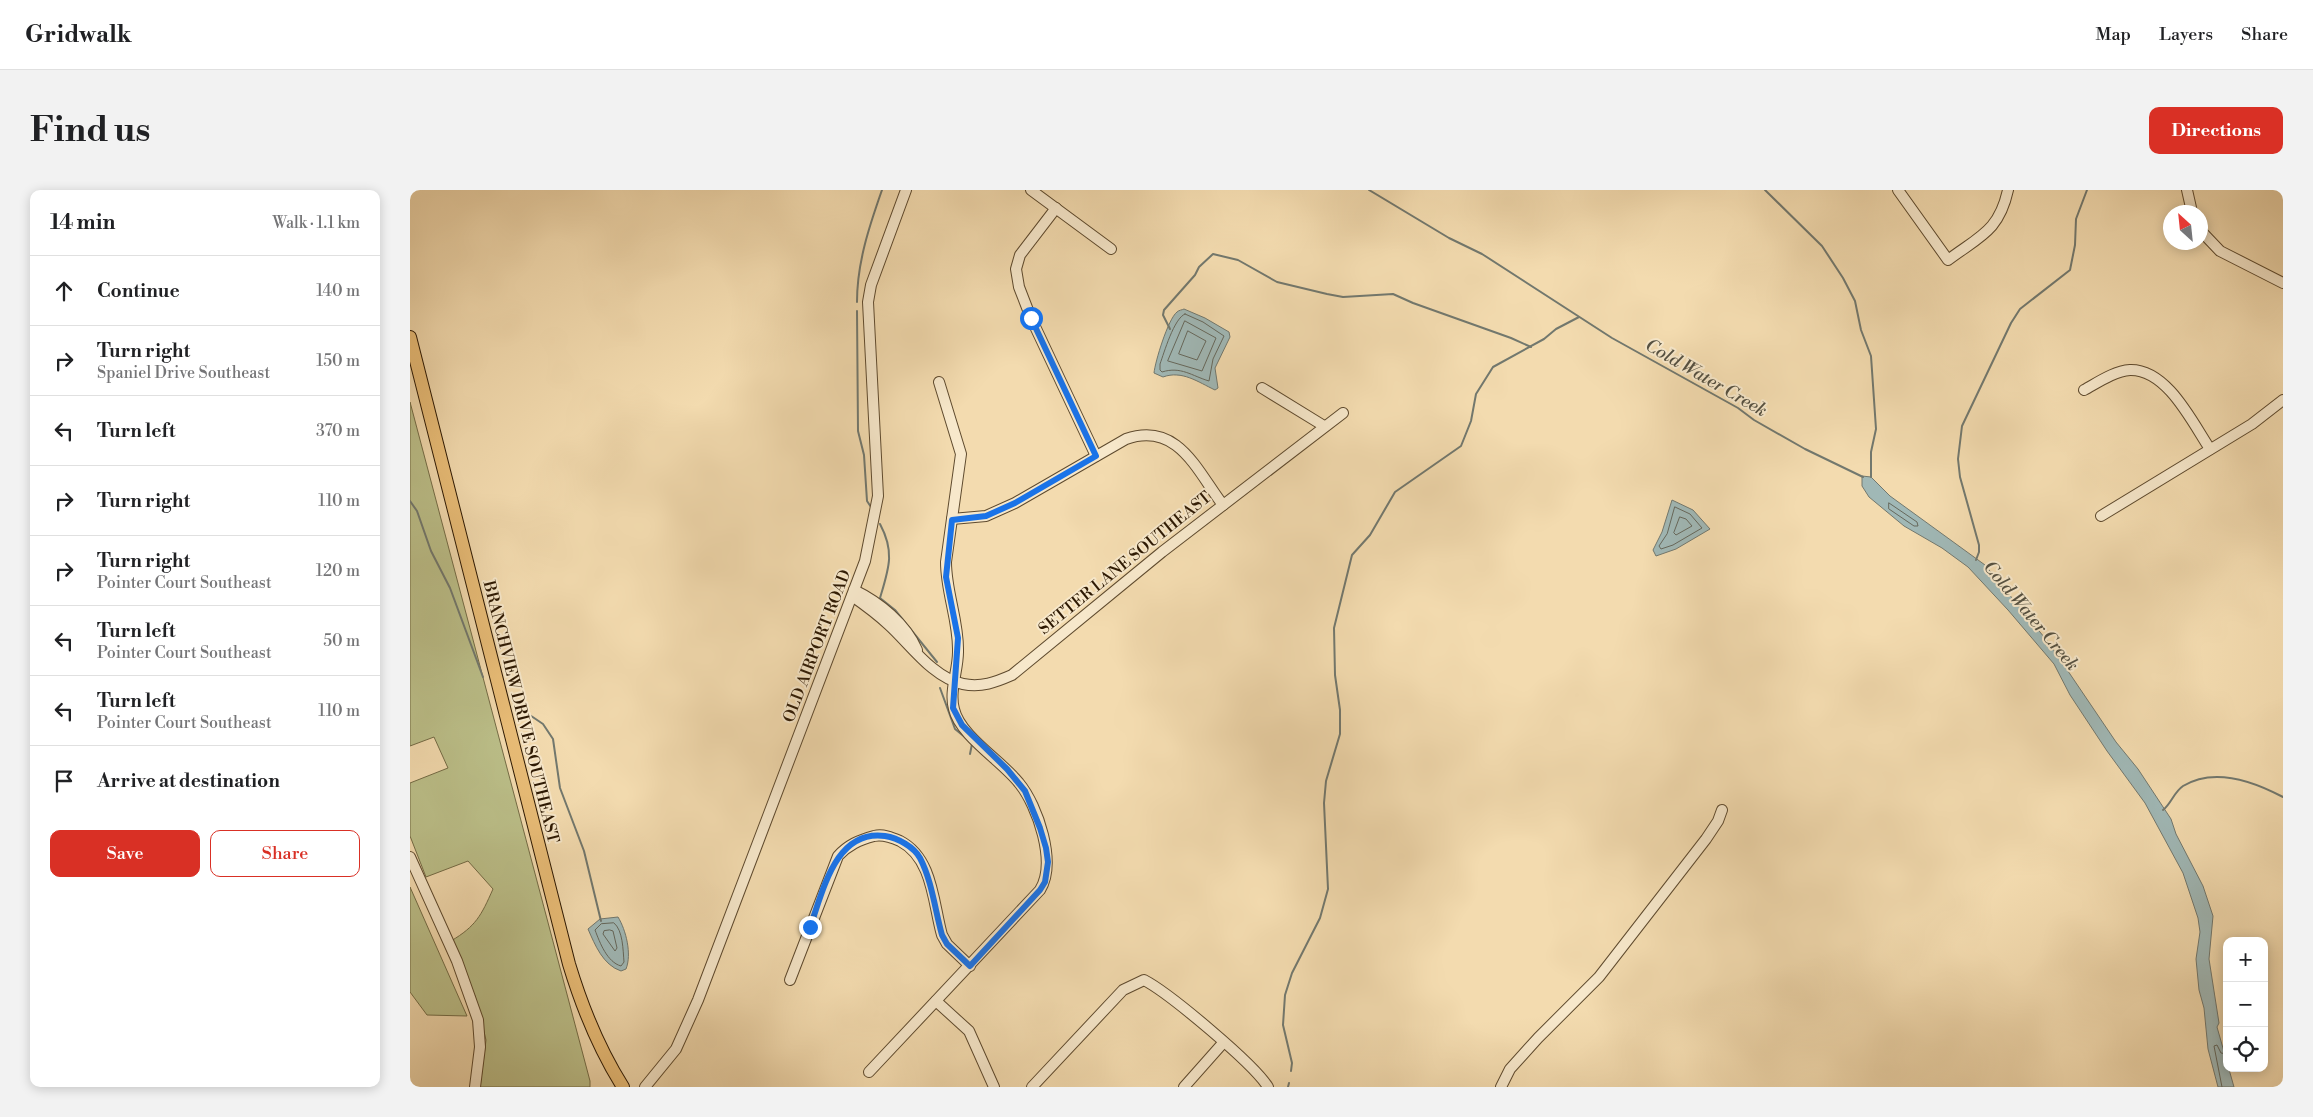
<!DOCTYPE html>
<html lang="en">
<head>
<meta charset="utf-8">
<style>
	:root { --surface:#fff; --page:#f2f2f2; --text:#202124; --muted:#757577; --line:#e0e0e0; --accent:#d93025 }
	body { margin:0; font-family:"Libre Bodoni",serif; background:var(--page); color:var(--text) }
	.controls { position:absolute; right:15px; bottom:15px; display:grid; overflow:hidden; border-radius:10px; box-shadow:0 2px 12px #0003 }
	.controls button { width:45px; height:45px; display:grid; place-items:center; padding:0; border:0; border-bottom:1px solid var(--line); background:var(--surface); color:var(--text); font:25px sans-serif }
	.compass { position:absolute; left:1753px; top:15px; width:45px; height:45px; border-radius:50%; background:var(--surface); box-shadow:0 2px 12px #0003; rotate:333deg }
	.stop { position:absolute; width:15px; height:15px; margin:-11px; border:4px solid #1a73e8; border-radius:50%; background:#fff }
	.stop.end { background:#1a73e8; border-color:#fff; box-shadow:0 1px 5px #0008 }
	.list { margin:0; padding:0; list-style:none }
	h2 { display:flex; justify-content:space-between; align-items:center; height:65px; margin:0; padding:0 20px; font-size:21px }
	h2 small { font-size:16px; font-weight:400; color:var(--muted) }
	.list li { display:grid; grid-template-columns:32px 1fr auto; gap:15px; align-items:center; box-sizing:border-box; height:70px; padding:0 20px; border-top:1px solid var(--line) }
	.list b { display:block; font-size:19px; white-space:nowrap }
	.list p { margin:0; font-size:16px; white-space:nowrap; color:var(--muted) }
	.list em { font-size:16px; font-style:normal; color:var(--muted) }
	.actions { display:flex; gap:10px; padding:15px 20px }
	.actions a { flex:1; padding:11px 0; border:1px solid var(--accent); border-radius:10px; text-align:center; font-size:18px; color:var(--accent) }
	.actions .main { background:var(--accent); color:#fff }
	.icon { flex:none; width:28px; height:28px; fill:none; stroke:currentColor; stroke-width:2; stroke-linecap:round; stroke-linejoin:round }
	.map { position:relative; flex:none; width:1873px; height:897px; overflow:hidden; border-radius:10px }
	header { display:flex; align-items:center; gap:30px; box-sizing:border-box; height:70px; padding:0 25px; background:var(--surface); border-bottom:1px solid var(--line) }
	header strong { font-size:24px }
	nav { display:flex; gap:28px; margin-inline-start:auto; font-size:18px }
	.intro { display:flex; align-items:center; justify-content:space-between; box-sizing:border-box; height:120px; padding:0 30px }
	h1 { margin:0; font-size:35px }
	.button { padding:12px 22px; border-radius:10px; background:var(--accent); color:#fff; font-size:18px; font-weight:700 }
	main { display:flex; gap:30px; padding:0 30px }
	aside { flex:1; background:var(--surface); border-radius:10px; box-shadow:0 2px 12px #0003 }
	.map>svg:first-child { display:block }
</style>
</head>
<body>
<header>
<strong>Gridwalk</strong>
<nav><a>Map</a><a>Layers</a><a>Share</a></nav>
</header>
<div class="intro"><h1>Find us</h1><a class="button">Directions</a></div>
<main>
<aside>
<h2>14 min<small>Walk · 1.1 km</small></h2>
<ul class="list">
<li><svg class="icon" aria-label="ahead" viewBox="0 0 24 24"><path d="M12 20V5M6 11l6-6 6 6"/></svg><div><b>Continue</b></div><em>140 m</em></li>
<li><svg class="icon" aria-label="right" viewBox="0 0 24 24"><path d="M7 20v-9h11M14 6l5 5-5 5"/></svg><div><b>Turn right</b><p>Spaniel Drive Southeast</p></div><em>150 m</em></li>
<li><svg class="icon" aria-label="left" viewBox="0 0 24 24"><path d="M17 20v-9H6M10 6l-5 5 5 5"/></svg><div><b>Turn left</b></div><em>370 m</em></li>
<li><svg class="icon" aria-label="right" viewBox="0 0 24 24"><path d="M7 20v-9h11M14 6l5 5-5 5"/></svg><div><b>Turn right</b></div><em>110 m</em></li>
<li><svg class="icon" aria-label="right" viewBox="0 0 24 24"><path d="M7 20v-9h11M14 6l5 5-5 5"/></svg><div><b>Turn right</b><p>Pointer Court Southeast</p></div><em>120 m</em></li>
<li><svg class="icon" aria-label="left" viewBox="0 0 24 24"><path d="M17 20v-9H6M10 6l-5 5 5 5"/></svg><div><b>Turn left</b><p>Pointer Court Southeast</p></div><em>50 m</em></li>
<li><svg class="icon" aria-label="left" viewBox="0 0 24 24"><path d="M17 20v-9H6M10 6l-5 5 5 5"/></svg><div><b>Turn left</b><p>Pointer Court Southeast</p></div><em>110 m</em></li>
<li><svg class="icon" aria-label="arrive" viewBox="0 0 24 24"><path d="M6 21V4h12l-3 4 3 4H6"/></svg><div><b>Arrive at destination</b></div></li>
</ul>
<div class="actions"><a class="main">Save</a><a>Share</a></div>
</aside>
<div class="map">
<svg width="1873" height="897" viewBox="0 0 1873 897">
	<rect width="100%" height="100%" fill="#f3dbaf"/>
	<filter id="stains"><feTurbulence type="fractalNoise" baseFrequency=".004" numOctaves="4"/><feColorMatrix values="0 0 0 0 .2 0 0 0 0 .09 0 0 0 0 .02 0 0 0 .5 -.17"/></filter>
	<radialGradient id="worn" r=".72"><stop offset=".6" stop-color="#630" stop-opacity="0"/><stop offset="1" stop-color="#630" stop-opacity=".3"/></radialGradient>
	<g fill="#bcc08a" stroke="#746c46">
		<path d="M0,212L180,891V897H70L76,850L65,806L41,751C66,736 71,726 83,699L58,671L16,687L0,646V593L38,578L24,547L0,556Z"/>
		<polygon points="0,697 57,826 17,825 0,802"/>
	</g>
	<g fill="#a0b8b6" stroke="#72786e">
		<path d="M774,119L795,128L819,142L820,147L805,178L808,198L805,200C788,192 772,180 753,187L744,183C745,172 758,129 767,122C769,120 772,120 774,119Z"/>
		<polygon points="1452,286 1461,287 1480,306 1575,375 1639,453 1706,552 1728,579 1761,629 1766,644 1793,696 1803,726 1799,769 1809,833 1807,837 1824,897 1808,897 1798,859 1794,818 1789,800 1786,769 1790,742 1788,728 1773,683 1735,613 1697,561 1660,505 1644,474 1598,420 1558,377 1532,358 1494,336 1459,307 1452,296"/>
		<polygon points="1262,310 1283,320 1300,339 1266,359 1246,366 1243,360 1252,342"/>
		<path d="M208,727C216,740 222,764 216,779L211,781C193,775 185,755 178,739L190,729Z"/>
	</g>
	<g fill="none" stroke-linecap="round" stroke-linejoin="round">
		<g stroke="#66685c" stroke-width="1">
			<path d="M775,124L793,132L814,146L803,169L799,191C782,186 771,176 752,182L750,180V174C754,163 764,128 775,124Z"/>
			<polygon points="775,131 806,148 792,181 758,171"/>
			<polygon points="778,141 796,151 787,170 769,164"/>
			<polygon points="1479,313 1507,332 1508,336 1504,336 1479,319"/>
			<polygon points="1265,317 1280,324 1292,338 1263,355 1251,359 1249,356 1257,344"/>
			<polygon points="1270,327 1276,329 1282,336 1266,345 1264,343"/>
			<path d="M204,733C213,740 213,760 214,772L211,776C197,772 190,753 185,740L191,734Z"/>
			<polygon points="200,740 203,741 207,758 205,761 193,744 194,741"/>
			<polyline points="1812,897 1804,856 1807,855 1811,863 1817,864"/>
		</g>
		<g stroke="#72786e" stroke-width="2">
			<polyline points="959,0 1039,48 1072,64 1202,148 1328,218 1344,230 1395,259 1453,287"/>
			<polyline points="1355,0 1412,56 1433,88 1445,111 1451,140 1461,166 1466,239 1461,262 1461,287"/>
			<path d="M447,112C447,73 459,37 472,0"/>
			<polyline points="447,121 448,241 454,265 457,311 461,317"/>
			<polyline points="760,139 753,125 754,120 785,85 789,77 803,64 828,70 867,92 917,104 933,107 983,104 1003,113 1101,148 1121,157"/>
			<polyline points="0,311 7,321 21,361 40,398 73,487"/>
			<path d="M470,334C485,362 479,378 470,408L485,420L527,472"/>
			<polyline points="1566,370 1569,362 1569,355 1550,287 1548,269 1552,236 1601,133 1610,119 1660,80 1665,55 1666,29 1677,0"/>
			<polyline points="530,498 545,539 556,548"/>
			<polyline points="105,515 133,534 143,549 150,598 174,661 191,731"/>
			<polyline points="560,564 562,554"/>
			<path d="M1753,620C1761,614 1764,602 1773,596C1804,577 1843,591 1873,607"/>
			<polyline points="881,881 882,873 873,835 875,805 882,783 910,728 918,699 914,613 916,591 930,544 930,520 925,485 924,438 942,365 960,345 985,302 1051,256 1061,231 1066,204 1083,177 1134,149 1146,139 1169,127"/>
			<polyline points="878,897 879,893"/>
		</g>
		<defs>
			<g id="minor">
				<polyline points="621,0 701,59"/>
				<path d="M1488,0L1538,70C1570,46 1589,41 1598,0"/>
				<polyline points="1777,0 1782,22"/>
				<polyline points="646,18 610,65 606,79 609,97 621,128 686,266"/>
				<polyline points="1790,40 1810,61 1873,93"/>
				<polyline points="852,198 914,236"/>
				<path d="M1674,200C1687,193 1704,181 1720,180C1757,179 1782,232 1800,259"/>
				<polyline points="1691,326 1842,234 1873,210"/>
				<path d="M542,329L576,326L605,313L716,249C768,231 787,281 813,315"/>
				<path d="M444,400C469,412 496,434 507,460"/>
				<path d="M442,406C455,415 467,424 479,435C500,454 523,488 553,494C571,498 586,492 602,485L752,362L933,223"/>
				<polyline points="0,667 47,771 68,830 70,857 65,897"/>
				<path d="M380,790L428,666C438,655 449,650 464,646C473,644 481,647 490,651C523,668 523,713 532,745L537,754L560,776"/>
				<polyline points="526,811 559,841 584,897"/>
				<path d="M459,882L630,700C647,673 628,616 609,593C592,571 550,546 544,519C539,501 548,481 548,462C549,431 536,403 536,372L551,264L529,192"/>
				<polyline points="235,897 266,859 288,810 455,371 468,306 458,112 461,95 496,0"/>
				<path d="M622,897L713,800L734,790C759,803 844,874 858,897"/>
				<polyline points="774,897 813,853"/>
				<polyline points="1091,897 1100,879 1128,848 1189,787 1296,649 1308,631 1312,620"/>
			</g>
			<path id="major" d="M0,147L159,774C172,817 189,859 213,897"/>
		</defs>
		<use href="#minor" stroke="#5e4a2e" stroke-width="12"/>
		<use href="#major" stroke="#2d1903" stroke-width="14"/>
		<use href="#minor" stroke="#f7e8cb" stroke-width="10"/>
		<use href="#major" stroke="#eabe78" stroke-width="12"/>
	</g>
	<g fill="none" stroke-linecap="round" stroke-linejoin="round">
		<path stroke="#1a73e8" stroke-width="6" d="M400,737C413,702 425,639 475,646C488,648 504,657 510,668C522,691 525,720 532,745L537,754L560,776L630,700L635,692L638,672L636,658L630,638L615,601L597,579L552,535L543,518L548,448L536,387L542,330L576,326L605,313L686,266L621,128"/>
	</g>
	<g text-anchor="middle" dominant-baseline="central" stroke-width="4" stroke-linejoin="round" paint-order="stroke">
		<g font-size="16" fill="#2d1903" stroke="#f7e8cb">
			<text transform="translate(715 373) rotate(-39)">SETTER LANE SOUTHEAST</text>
			<text transform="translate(407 456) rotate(-69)">OLD AIRPORT ROAD</text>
			<text transform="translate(111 522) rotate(76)">BRANCHVIEW DRIVE SOUTHEAST</text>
		</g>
		<g font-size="18" font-style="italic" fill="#555142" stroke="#f7e8cb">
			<text transform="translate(1296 188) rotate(30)">Cold Water Creek</text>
			<text transform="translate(1621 426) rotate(50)">Cold Water Creek</text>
		</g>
	</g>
	<rect width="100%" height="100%" filter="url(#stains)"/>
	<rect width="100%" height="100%" fill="url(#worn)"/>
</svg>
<div class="controls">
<button>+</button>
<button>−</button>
<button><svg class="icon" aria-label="locate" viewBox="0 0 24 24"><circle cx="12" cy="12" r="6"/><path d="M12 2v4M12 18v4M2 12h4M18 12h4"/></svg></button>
</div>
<svg class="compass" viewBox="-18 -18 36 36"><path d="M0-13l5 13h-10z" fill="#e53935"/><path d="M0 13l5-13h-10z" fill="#757577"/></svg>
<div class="stop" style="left:621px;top:128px"></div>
<div class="stop end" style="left:400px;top:737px"></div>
</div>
</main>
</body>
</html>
